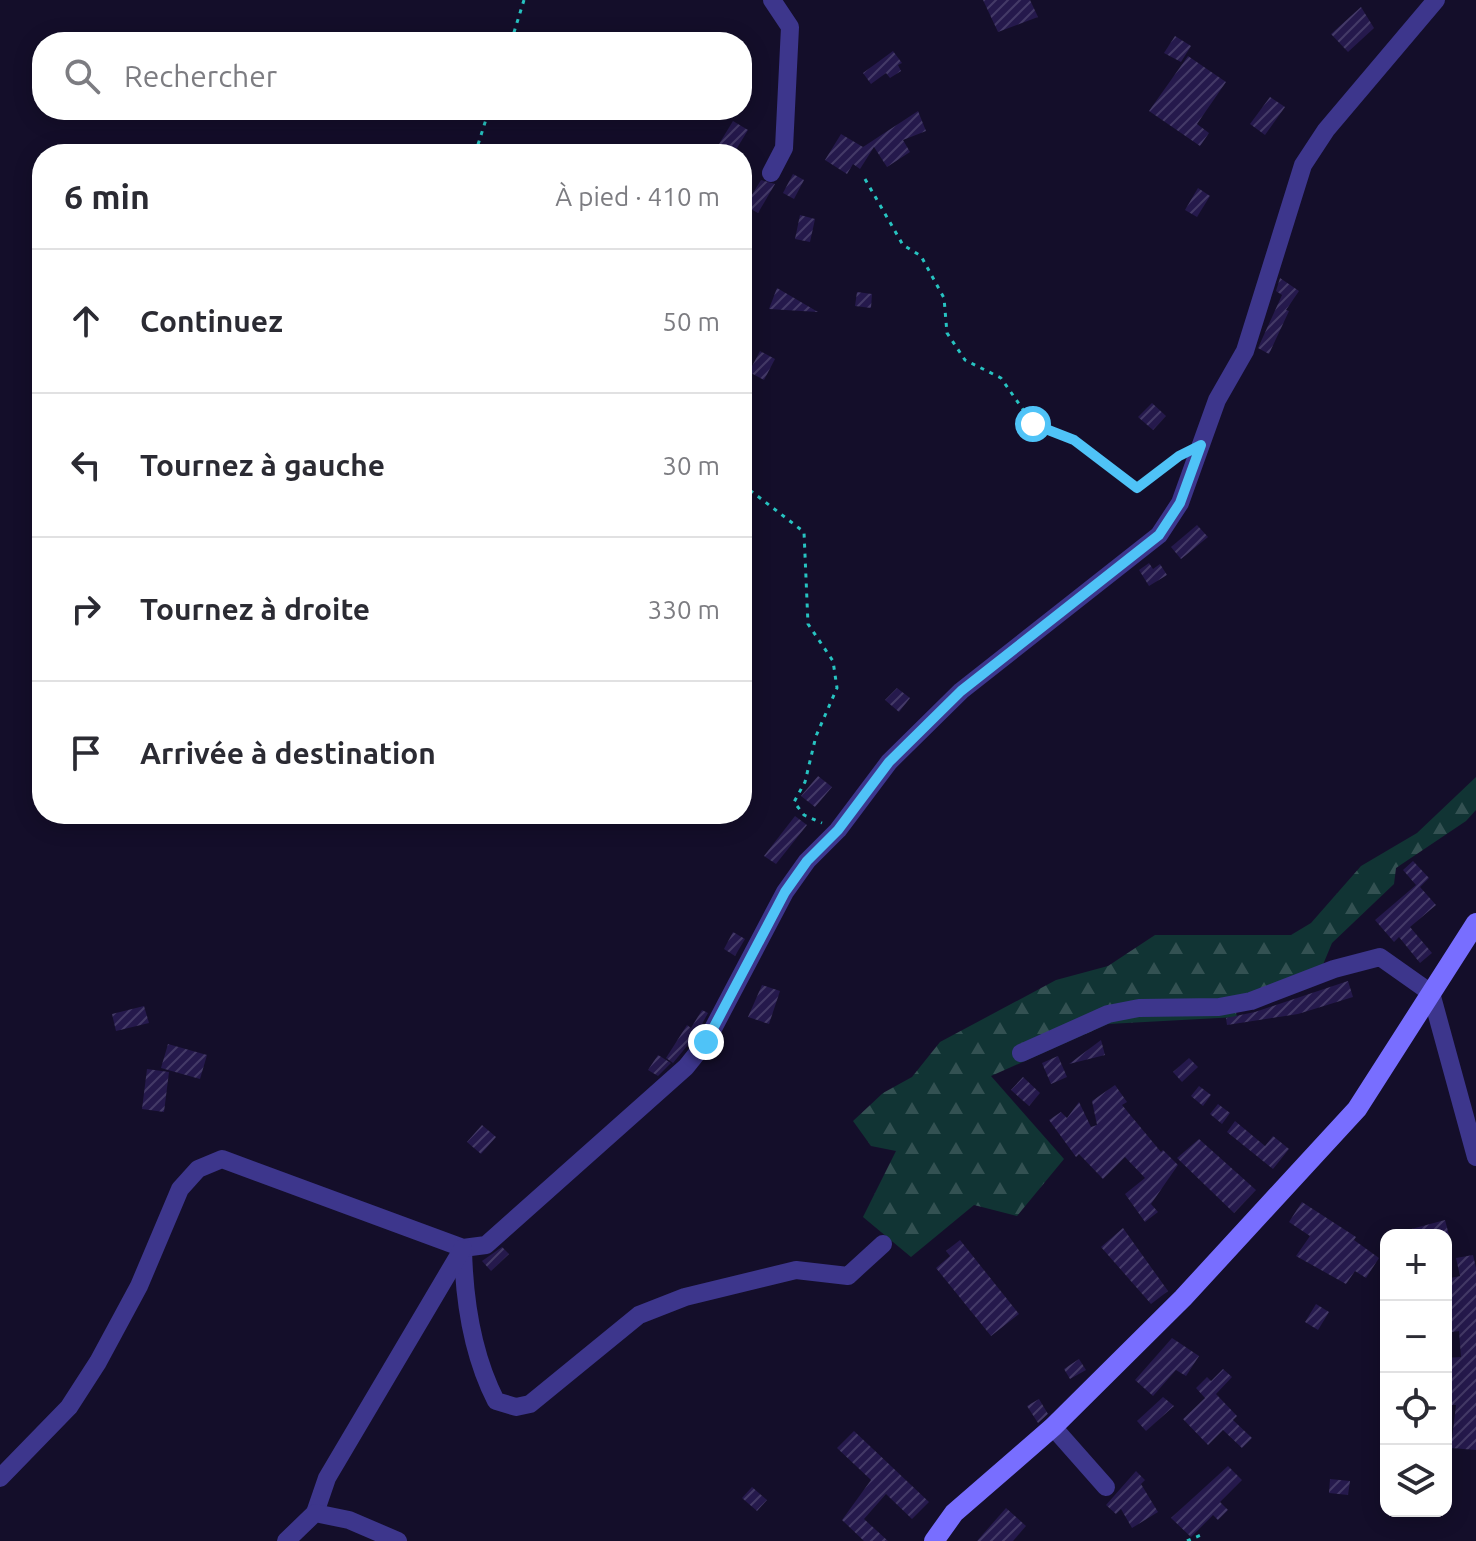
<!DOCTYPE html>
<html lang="fr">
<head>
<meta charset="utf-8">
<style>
	:root { --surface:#fff; --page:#f7f7f7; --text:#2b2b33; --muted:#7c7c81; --line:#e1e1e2 }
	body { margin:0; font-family:Ubuntu,sans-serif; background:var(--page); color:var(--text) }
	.controls { position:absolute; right:24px; bottom:24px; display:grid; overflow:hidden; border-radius:16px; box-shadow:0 4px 20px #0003 }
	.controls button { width:72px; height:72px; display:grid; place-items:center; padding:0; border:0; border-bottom:2px solid var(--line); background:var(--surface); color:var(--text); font:40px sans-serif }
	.stop { position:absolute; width:24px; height:24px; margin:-18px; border:6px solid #4fc3f7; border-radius:50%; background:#fff }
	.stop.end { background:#4fc3f7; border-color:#fff; box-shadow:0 2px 8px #0008 }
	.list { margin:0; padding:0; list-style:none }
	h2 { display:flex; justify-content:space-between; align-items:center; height:104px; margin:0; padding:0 32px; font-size:34px }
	h2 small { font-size:26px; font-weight:400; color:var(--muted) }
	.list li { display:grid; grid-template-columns:52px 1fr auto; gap:24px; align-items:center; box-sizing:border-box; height:144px; padding:0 32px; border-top:2px solid var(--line) }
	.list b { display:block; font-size:30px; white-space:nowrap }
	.list em { font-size:26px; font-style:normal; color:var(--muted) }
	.icon { flex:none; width:44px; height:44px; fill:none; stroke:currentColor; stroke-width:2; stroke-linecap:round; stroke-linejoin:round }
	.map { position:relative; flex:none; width:1476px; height:1541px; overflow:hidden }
	.search { position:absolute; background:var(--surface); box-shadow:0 4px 20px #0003; left:32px; top:32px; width:720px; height:88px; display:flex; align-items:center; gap:20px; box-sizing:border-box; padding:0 28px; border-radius:32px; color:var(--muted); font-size:30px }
	.panel { position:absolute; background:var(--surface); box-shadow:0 4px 20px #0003; left:32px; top:144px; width:720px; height:680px; border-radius:32px }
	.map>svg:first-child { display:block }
</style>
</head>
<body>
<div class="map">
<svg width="1476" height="1541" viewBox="0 0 1476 1541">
	<defs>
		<pattern id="forest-firs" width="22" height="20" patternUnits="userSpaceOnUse" patternTransform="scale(2)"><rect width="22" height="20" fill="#113434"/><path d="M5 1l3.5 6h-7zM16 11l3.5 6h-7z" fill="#335152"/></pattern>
		<pattern id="building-hatch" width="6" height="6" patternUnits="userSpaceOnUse" patternTransform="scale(2)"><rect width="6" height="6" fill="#25194c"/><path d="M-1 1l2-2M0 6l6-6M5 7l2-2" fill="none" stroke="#443a67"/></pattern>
	</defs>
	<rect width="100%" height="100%" fill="#140e2a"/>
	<polygon fill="url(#forest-firs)" points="1476,777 1476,810 1466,821 1396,868 1394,884 1332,943 1322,967 1233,999 1237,1017 1108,1024 991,1076 1064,1159 1017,1216 974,1205 911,1257 863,1217 896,1151 871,1146 853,1121 883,1093 912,1077 940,1042 1056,980 1108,966 1155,935 1291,935 1311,923 1361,866 1417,833"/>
	<g fill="url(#building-hatch)">
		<polygon points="983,0 1030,0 1038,17 998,32"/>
		<polygon points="1361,7 1374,28 1348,52 1331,34"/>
		<polygon points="1175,36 1191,46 1181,62 1164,53"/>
		<polygon points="893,51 902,63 898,65 901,71 890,78 886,73 871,84 863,73"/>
		<polygon points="1188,56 1226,82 1197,124 1209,133 1200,146 1149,111"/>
		<polygon points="1270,97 1285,107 1265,135 1250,124"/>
		<polygon points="918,111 926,131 903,140 910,152 887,167 874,147 860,169 853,164 847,174 825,160 841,134 863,147"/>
		<polygon points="733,121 748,130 734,153 719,144"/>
		<polygon points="793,174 804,180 794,199 783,193"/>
		<polygon points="761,180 775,184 758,213 745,206"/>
		<polygon points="1198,188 1210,196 1197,217 1185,210"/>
		<polygon points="800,215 815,219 810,242 795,239"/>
		<polygon points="1280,278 1299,291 1286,310 1289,311 1269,354 1258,348 1282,295 1276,291"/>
		<polygon points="777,288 818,312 769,309"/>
		<polygon points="857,292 872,294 871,308 855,306"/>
		<polygon points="760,351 775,359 764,380 749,372"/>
		<polygon points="1152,403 1166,416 1153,430 1138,417"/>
		<polygon points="1197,525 1208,537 1181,559 1171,547"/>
		<polygon points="1149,563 1153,569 1160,564 1167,575 1149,586 1139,570"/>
		<polygon points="897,688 910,698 899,712 885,700"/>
		<polygon points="818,776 832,787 815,807 801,796"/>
		<polygon points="795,816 807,825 776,864 764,856"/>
		<polygon points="1413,861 1429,878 1420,887 1436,905 1410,927 1432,953 1420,963 1399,937 1394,942 1375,920 1416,885 1403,870"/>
		<polygon points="733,932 745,939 735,956 724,949"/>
		<polygon points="1348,981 1353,997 1298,1014 1227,1025 1226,1018 1255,1012"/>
		<polygon points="762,985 780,991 769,1024 748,1017"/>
		<polygon points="144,1006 149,1023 116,1031 112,1014"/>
		<polygon points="702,1010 708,1013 696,1035 673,1063 666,1058 687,1025 691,1028"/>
		<polygon points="1101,1040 1105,1055 1069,1064"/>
		<polygon points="168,1044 207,1055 200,1079 161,1068"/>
		<polygon points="658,1055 671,1063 658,1076 648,1070"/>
		<polygon points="1058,1056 1067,1077 1051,1084 1042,1063"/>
		<polygon points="1189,1058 1198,1067 1182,1082 1173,1072"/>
		<polygon points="147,1069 169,1072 164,1112 142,1109"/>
		<polygon points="1023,1077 1040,1093 1029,1106 1011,1090"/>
		<polygon points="1115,1085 1127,1102 1122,1105 1161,1152 1163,1150 1178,1165 1151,1204 1158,1212 1145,1222 1125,1194 1145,1178 1125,1157 1103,1179 1079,1154 1076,1157 1049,1120 1061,1112 1067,1118 1079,1102 1091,1127 1097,1125 1092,1101"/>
		<polygon points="1199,1086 1211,1095 1203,1106 1191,1096"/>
		<polygon points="1218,1104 1230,1113 1222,1124 1210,1114"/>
		<polygon points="1235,1121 1265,1146 1273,1136 1289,1149 1273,1169 1227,1132"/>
		<polygon points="482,1125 496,1137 481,1154 467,1142"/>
		<polygon points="1199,1139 1256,1190 1234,1213 1177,1158"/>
		<polygon points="1302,1202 1356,1237 1354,1240 1379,1258 1366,1278 1355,1271 1346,1284 1296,1256 1310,1236 1289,1222"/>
		<polygon points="1445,1220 1449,1235 1405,1235 1404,1231"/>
		<polygon points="1123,1228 1168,1291 1151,1304 1101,1247"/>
		<polygon points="960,1240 1019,1314 991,1336 936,1268 950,1256 946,1251"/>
		<polygon points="502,1247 509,1254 491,1271 482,1261"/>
		<polygon points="1473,1255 1476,1268 1476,1450 1451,1448 1456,1405 1452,1405 1452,1370 1446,1371 1446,1358 1461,1357 1459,1331 1446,1333 1446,1279 1460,1276 1456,1258"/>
		<polygon points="1316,1304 1329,1312 1318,1330 1305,1322"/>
		<polygon points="1172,1338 1199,1356 1186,1376 1176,1370 1153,1396 1135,1380"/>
		<polygon points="1079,1359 1086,1370 1070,1379 1064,1369"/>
		<polygon points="1223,1369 1232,1377 1216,1394 1237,1416 1233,1420 1252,1438 1242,1448 1223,1430 1208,1445 1183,1419 1205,1398 1196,1388 1207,1377 1211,1381"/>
		<polygon points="1163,1397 1174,1406 1146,1431 1137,1421"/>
		<polygon points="1039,1399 1048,1414 1038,1423 1027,1406"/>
		<polygon points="854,1431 929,1502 912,1519 886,1494 864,1519 888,1541 864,1541 842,1520 871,1480 837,1448"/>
		<polygon points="1228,1466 1242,1480 1220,1502 1228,1510 1218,1520 1213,1515 1191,1537 1171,1518"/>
		<polygon points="1136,1471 1145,1480 1141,1484 1158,1512 1132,1528 1121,1509 1116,1514 1106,1505"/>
		<polygon points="1330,1479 1350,1481 1348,1495 1329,1493"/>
		<polygon points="752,1487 767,1500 757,1511 742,1498"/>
		<polygon points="1006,1508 1026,1526 1013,1541 977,1541"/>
	</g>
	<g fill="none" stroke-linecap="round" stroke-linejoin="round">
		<g stroke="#27c3c1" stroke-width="3" stroke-dasharray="4 6" stroke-linecap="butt">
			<polyline points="511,42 524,0"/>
			<polyline points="475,154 489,110"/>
			<polyline points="865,179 903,245 921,256 944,298 947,333 965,360 1001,378 1033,424 1074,440 1137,488 1178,457"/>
			<polyline points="742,484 804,532 808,624 833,661 837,688 816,736 805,782 794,802 804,815 822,823"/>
			<polyline points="1187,1541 1201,1535"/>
		</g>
		<g stroke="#3d368c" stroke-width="18">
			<polyline points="771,173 784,148 790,27 772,0"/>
			<polyline points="1021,1053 1108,1014 1139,1008 1219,1007 1251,1001 1334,969 1380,957 1431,993 1476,1157"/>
			<path d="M463,1248C464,1300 472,1354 496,1401L516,1407L530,1404L639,1315L685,1297L796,1270L848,1276L883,1244"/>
			<polyline points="1053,1427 1106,1487"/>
			<polyline points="0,1478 69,1407 98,1362 139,1286 180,1189 198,1169 222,1159 463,1248 486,1245 686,1067 706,1042 785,892 807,861 838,830 889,762 961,691 1159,535 1180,503 1217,400 1245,351 1303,165 1326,130 1436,0"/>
			<polyline points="315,1513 327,1478 463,1248"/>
			<polyline points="286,1541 315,1513 349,1520 398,1541"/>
		</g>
		<polyline stroke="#786eff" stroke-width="20" points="934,1541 954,1513 1053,1427 1183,1298 1357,1109 1476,923"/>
	</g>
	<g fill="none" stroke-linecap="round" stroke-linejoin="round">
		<polyline stroke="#4fc3f7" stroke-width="10" points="706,1042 785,892 807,861 838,830 889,762 961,691 1159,535 1180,503 1201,445 1179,456 1137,488 1074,440 1033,424"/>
	</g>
</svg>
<div class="controls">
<button>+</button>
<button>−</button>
<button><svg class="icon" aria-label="locate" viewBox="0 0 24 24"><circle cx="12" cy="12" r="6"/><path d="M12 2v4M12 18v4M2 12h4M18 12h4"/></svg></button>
<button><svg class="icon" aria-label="layers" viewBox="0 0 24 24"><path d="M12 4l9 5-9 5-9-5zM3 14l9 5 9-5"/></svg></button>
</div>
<div class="stop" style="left:1033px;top:424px"></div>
<div class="stop end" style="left:706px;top:1042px"></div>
<div class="search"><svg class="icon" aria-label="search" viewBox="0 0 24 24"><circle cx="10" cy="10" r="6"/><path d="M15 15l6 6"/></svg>Rechercher</div>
<section class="panel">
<h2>6 min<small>À pied · 410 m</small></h2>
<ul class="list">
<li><svg class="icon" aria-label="ahead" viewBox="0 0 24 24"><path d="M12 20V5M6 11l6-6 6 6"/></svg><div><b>Continuez</b></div><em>50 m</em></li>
<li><svg class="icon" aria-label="left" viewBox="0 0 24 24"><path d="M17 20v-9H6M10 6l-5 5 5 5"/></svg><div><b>Tournez à gauche</b></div><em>30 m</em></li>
<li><svg class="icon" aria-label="right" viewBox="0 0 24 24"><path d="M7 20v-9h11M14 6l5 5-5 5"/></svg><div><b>Tournez à droite</b></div><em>330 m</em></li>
<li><svg class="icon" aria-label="arrive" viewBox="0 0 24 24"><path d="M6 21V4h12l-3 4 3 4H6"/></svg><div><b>Arrivée à destination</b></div></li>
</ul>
</section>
</div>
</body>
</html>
